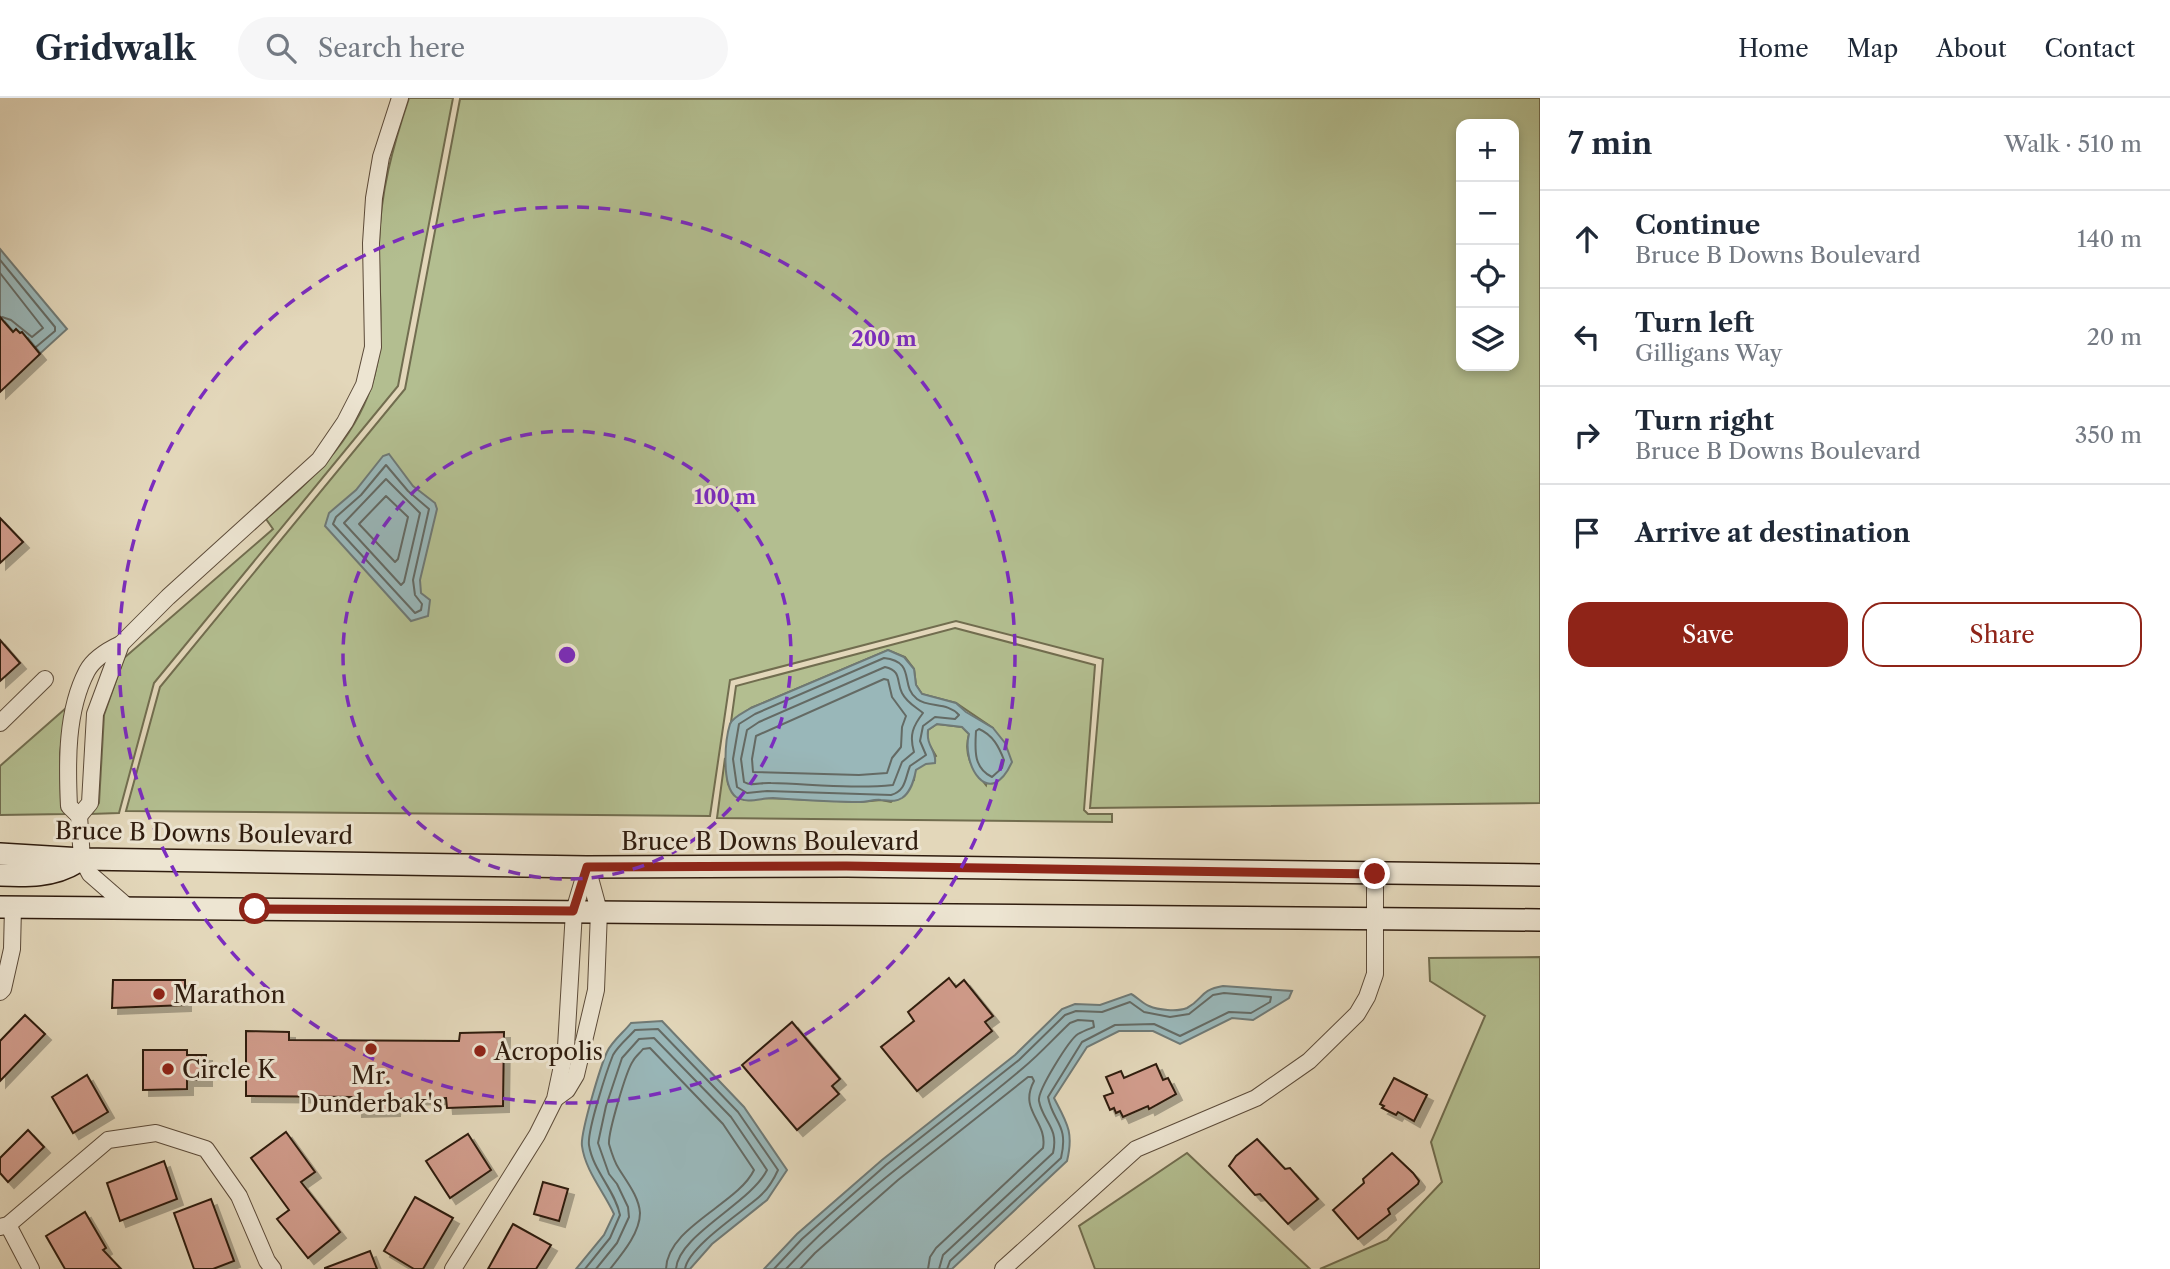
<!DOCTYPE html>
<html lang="en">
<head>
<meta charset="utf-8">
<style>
	:root { --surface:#fff; --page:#f6f6f7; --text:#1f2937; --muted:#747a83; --line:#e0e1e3; --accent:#8f2418 }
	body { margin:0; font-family:"Libre Caslon Text",serif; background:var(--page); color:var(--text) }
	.controls { position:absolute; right:21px; top:21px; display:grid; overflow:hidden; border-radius:14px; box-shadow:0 4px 10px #0003 }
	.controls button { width:63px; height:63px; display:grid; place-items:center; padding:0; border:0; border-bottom:2px solid var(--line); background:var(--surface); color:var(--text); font:35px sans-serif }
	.stop { position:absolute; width:21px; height:21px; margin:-16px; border:5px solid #8f2418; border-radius:50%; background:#fff }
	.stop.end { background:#8f2418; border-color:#fff; box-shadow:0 2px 7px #0008 }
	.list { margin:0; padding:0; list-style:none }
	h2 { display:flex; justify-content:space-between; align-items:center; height:91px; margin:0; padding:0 28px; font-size:30px }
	h2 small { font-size:23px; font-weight:400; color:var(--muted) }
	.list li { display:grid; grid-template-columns:46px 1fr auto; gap:21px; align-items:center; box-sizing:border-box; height:98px; padding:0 28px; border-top:2px solid var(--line) }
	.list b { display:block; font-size:26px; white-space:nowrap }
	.list p { margin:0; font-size:23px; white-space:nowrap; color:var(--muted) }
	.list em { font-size:23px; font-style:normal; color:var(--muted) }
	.actions { display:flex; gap:14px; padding:21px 28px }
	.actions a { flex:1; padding:16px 0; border:2px solid var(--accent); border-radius:21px; text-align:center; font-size:24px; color:var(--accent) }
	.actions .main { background:var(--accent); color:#fff }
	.icon { flex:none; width:38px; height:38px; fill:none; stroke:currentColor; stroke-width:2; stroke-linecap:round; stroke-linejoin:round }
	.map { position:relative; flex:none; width:1540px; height:1171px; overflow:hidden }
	header { display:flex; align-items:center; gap:42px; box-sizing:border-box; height:98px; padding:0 35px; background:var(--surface); border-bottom:2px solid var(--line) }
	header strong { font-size:33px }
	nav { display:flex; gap:38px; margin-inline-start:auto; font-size:24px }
	.search { width:490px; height:63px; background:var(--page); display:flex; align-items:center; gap:18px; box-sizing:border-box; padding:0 24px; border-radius:38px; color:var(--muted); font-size:26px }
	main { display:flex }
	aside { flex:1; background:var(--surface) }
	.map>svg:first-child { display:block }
</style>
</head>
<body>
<header>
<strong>Gridwalk</strong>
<div class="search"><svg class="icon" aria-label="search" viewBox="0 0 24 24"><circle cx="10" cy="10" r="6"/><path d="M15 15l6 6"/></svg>Search here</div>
<nav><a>Home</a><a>Map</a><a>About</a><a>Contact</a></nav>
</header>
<main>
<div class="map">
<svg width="1540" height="1171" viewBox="0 0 1540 1171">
	<defs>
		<filter id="shadow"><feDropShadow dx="6" dy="6" stdDeviation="0" flood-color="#0004"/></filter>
	</defs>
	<rect width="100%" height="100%" fill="#e3d7ba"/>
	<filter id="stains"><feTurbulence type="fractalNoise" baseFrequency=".00286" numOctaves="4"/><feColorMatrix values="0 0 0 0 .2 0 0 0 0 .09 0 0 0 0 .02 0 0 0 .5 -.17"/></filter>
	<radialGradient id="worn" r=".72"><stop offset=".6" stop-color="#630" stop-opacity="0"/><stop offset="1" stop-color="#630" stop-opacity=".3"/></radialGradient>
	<g fill="#b3be90" stroke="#716d4f" stroke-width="2" fill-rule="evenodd">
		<path d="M409,0H453L398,288L154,585L119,715L91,716L99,705L104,617L124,560L273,431L266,421C309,385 353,344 371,289C387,243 378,194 379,146C380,95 393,48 409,0Z"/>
		<path d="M1540,0V705L1090,710L1103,561L956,523L730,582L710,718L126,713L160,589L405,291L460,1ZM1461,26H1514V268H1461Z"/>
		<path d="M955,530L1095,567L1084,712L1088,716H1112V724L717,720L725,660L728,686L737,699L745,702L767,700L860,704L881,702L891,704L914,682L915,672L936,658L927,643L928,632L937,626L962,629L969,636C963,658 972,670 986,687L993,630L956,605L922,596L916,587L914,571L905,559L888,552L751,610L731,624L736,588Z"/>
		<polygon points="66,610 60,655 61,709 65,716 0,717 0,668"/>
		<polygon points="1540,859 1540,1171 1320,1171 1387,1142 1442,1084 1431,1044 1485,918 1430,883 1429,860"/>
		<polygon points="1187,1055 1310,1171 1095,1171 1079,1128"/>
	</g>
	<g fill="#99b7b9" stroke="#6f7975" stroke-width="2">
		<polygon points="0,151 67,231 33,262 0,233"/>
		<polygon points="389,356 413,388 435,405 437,411 420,482 421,495 430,502 428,518 411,523 325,428 329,415 356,392 383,358"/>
		<path d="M888,552L904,559L914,571L916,587L922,596L956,605L966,614L993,630L1005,645L1012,664C989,714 961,666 969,636L962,629L937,626L928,632C926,649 937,652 935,665L926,666L916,672C914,682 911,694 902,700C894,705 889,702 881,702C874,701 867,704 860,704C831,704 802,702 773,700C761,700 747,706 736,699C721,688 725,642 730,626C733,619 745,614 751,610Z"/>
		<path d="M1223,888L1292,893L1289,900L1253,922L1232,920L1180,946L1153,933H1119L1087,949L1054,1000C1067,1025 1074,1034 1067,1063L952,1171H764L797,1136L882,1062L1015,957L1062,911L1075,906L1100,907L1131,896C1137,899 1143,906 1149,908C1158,912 1177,914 1187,910C1204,901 1199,892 1223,888Z"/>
		<path d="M662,923L744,1009L787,1072L767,1102L712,1146L690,1171H576L604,1137L614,1116C604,1094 585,1072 582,1048C580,1035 601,967 607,954C612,943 624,934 631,925Z"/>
	</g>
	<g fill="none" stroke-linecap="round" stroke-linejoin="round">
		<g stroke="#646a64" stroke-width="2">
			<polyline points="0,162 55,229 55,233 36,249"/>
			<polyline points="0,175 43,230 32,239 11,222 2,219"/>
			<polygon points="386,367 408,393 429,411 413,482 415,497 422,506 421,512 415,515 333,426 336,419 361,397"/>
			<polygon points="386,381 420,415 404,484 401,487 344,425"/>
			<polygon points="386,398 408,419 398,461 395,464 359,426"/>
			<path d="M884,560C917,564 899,587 917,601C929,610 948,604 959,617L955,621L935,619L923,628L920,643L926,657L910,668C905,680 906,693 891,697L767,693L747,695L737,689L733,661L739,626L755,616Z"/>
			<path d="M885,569C902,573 896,583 902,595C907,605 916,609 923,615C913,628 909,637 914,654L902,664L893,687C854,691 811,686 771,685C761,684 752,689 744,684L741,661L747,632L759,624Z"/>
			<polygon points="884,581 888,582 892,599 906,618 902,629 901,649 892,660 887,675 859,677 753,674 752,661 756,638"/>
			<path d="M979,631C993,637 999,649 1004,662L1002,670L992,679C973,670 975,651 976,633Z"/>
			<path d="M585,1171L610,1140L620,1117C615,1092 593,1073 589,1047C587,1033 607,972 613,957C618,948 628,940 635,932L658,931L738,1014L778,1072C774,1081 767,1092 759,1099C742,1114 688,1149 685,1171"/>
			<path d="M596,1171L617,1145L629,1119L628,1109L617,1086L609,1076L598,1045L606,1008L622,960L639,941L654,940L731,1019L767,1072C751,1105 678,1137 676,1171"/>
			<path d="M610,1171C622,1156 640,1135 640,1115C639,1099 627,1084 619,1071C615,1065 611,1053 609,1046C608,1035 626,973 633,963C635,959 640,955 643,951L650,950L723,1026L754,1072C738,1106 667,1129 666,1171"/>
			<path d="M774,1171L802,1141L886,1067L1019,962L1065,917L1076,913L1102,914L1130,904L1144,914L1170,919L1189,916L1213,897L1224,895L1271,899L1270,904L1251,915L1229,914L1180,938L1154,926L1115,927L1082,944L1048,999C1053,1025 1069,1026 1061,1060L950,1163L947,1171"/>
			<path d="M786,1171C856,1095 944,1037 1023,970C1040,956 1054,940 1070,925L1078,922L1093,923L1094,929C1089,931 1083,933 1078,936C1069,942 1037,993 1039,1003C1043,1024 1059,1029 1053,1055L943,1157L939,1171"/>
			<path d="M800,1171L815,1155L898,1082L1028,979H1032L1034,983C1018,1013 1048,1023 1043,1050L936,1150L930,1159L928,1171"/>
		</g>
	</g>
	<g fill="#d19c8c" stroke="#2f1c0e" stroke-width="2" filter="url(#shadow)">
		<polygon points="0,219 13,234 16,231 20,235 22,234 40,256 0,294"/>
		<polygon points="0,420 23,444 0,465"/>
		<polygon points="0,542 20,565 0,583"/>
		<polygon points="949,880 956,889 964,882 993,918 985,924 992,933 917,993 881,949 914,923 908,914"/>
		<polygon points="113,882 185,882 185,907 112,910"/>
		<polygon points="25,917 45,936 0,983 0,943"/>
		<polygon points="792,924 840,981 832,988 839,996 797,1032 742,967"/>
		<polygon points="246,933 289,934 289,942 459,943 460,935 504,934 503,1008 447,1010 446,1000 395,1001 394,1012 356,1013 356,999 246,998"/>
		<polygon points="143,952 187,952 187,957 206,957 206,982 187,982 187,991 143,992"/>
		<polygon points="1156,966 1163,982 1168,980 1176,996 1149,1011 1148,1008 1123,1019 1120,1013 1116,1015 1114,1010 1110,1012 1104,998 1113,995 1106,979 1121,973 1124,980"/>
		<polygon points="87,977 108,1014 73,1035 52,999"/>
		<polygon points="1394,980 1427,997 1414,1023 1398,1014 1396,1017 1382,1010 1384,1008 1380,1006"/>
		<polygon points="28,1032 44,1049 8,1084 0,1075 0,1060"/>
		<polygon points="286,1034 315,1074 301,1084 340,1134 308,1160 277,1121 289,1112 251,1060"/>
		<polygon points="468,1036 491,1072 450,1100 426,1063"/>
		<polygon points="1257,1041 1285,1071 1290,1070 1318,1101 1288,1126 1260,1096 1255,1097 1229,1068 1236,1058"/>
		<polygon points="1392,1055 1413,1075 1419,1083 1418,1086 1388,1111 1390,1116 1358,1141 1333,1112 1364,1085 1363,1081"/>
		<polygon points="164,1063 177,1101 120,1123 107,1085"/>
		<polygon points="543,1084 568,1091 559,1123 534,1116"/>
		<polygon points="415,1099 453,1120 423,1171 414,1171 384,1153"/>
		<polygon points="211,1101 234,1163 213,1171 194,1171 174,1115"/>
		<polygon points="85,1114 106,1150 103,1152 121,1171 65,1171 46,1138"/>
		<polygon points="513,1126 551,1147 536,1171 488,1171"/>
		<polygon points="370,1153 377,1171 325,1171 325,1170"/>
	</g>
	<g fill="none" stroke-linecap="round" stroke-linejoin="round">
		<defs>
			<g id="minor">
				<path d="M121,546C108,552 94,560 87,573C66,613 67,665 69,708L79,718L82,761L90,776L129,810"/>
				<polyline points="0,625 45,581"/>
				<polyline points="79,718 90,705 95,616 121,546 168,499 319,362 345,324 364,287 373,249 371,145 374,100 381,59 400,0"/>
				<polyline points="0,894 3,891 12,851 13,809"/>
				<polyline points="556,1000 567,992 576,977 596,892 599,813 587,769"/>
				<polyline points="8,1127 31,1171"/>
				<polyline points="0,1129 8,1127 108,1042 156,1035 206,1051 239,1098 267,1163 273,1171"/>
				<polyline points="453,1171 537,1037 555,1001 566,949 574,813 587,769"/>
				<polyline points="1003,1171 1136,1051 1256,1000 1309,963 1357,916 1367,899 1375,876 1375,776"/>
			</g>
			<g id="secondary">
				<polyline points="0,756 82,761 587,769 847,768 1540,777"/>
				<path d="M0,777C27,778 53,779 77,764"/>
				<polyline points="0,809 1540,822"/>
			</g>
		</defs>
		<use href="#minor" stroke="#5c4b39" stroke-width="18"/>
		<use href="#secondary" stroke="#2f1c0e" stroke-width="24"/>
		<use href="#minor" stroke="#ede5d2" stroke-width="16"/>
		<use href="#secondary" stroke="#ede5d2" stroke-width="21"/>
	</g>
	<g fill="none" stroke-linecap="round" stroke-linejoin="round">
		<polyline stroke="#8f2418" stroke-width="9" points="255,811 573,813 587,769 846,768 1375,776"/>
	</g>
	<g fill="none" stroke="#7b2cbf" stroke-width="3.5" stroke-dasharray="12 9">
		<circle cx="567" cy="557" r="224"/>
		<circle cx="567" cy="557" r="448"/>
	</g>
	<g fill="#8f2418" stroke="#ede5d2" stroke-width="2.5">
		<circle cx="159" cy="896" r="7"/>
		<circle cx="371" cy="951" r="7"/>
		<circle cx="480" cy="953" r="7"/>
		<circle cx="168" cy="971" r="7"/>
	</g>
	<g text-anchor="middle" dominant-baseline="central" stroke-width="6" stroke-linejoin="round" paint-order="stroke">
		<g font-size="24" fill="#2f1c0e" stroke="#ede5d2">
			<text transform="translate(204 735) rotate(1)">Bruce B Downs Boulevard</text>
			<text x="770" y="743">Bruce B Downs Boulevard</text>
		</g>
		<g font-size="24" fill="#2f1c0e" stroke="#ede5d2" text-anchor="start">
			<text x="173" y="896">Marathon</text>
			<text x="494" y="953">Acropolis</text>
			<text x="182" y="971">Circle K</text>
			<text x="371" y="977" text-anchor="middle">Mr.<tspan x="371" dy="28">Dunderbak's</tspan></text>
		</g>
	</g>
	<circle cx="567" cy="557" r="10" fill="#7b2cbf" stroke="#ede5d2" stroke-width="3.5"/>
	<g font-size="21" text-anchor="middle" font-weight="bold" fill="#7b2cbf" stroke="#ede5d2" stroke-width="6" stroke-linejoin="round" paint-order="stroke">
		<text x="884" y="248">200 m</text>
		<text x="725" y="406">100 m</text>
	</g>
	<rect width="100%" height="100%" filter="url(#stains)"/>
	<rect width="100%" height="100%" fill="url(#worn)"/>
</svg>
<div class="controls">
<button>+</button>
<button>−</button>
<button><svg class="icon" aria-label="locate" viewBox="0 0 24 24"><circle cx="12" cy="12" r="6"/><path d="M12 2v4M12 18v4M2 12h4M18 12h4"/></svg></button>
<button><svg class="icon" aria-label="layers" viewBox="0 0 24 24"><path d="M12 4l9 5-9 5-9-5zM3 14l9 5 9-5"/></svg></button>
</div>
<div class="stop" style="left:255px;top:811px"></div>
<div class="stop end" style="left:1375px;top:776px"></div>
</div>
<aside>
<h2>7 min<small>Walk · 510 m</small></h2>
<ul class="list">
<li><svg class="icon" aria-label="ahead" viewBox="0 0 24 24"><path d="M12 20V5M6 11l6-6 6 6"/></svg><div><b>Continue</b><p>Bruce B Downs Boulevard</p></div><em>140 m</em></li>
<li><svg class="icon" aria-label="left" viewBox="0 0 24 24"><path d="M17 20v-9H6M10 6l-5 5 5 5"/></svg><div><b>Turn left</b><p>Gilligans Way</p></div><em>20 m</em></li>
<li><svg class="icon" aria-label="right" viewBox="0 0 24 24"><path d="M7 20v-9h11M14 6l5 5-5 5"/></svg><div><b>Turn right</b><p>Bruce B Downs Boulevard</p></div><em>350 m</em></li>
<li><svg class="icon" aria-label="arrive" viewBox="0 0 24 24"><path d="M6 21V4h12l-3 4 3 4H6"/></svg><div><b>Arrive at destination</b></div></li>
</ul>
<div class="actions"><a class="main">Save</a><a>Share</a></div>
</aside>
</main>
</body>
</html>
